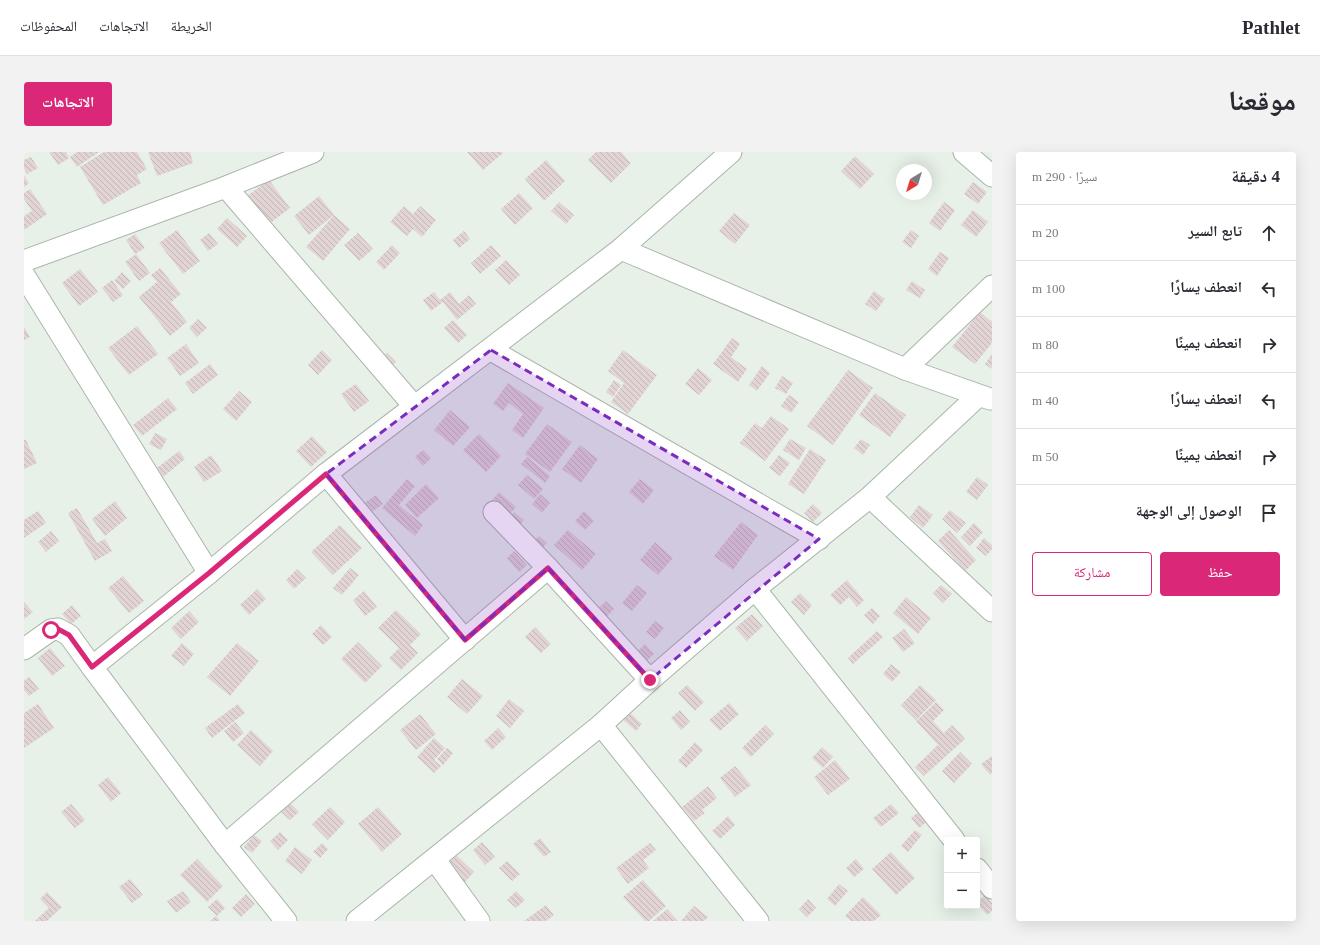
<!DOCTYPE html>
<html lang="ar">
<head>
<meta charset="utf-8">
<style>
	:root { --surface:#fff; --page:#f2f2f3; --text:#2b2b33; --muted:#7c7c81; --line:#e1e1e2; --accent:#db2777 }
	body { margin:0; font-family:"Times New Roman","Noto Naskh Arabic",serif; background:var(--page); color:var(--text); direction:rtl }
	.controls { position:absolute; right:12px; bottom:12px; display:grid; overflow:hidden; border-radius:4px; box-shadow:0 4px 16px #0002 }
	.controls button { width:36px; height:36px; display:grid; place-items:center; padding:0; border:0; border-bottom:1px solid var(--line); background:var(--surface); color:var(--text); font:20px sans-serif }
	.compass { position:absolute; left:872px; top:12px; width:36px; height:36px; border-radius:50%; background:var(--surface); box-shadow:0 4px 16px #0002; rotate:218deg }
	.stop { position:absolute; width:12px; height:12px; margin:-9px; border:3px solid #db2777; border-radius:50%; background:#fff }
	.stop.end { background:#db2777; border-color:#fff; box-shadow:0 1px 4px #0008 }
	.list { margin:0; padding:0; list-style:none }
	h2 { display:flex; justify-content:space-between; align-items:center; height:52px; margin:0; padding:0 16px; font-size:17px }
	h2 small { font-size:13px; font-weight:400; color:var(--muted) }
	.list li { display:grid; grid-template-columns:26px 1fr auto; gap:12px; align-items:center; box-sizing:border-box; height:56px; padding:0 16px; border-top:1px solid var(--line) }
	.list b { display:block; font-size:15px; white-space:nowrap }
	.list em { font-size:13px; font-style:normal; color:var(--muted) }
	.actions { display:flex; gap:8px; padding:12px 16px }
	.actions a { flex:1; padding:9px 0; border:1px solid var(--accent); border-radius:4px; text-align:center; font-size:14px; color:var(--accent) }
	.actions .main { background:var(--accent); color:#fff }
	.icon { flex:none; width:22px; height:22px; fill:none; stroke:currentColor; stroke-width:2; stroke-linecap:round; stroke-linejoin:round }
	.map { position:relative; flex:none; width:968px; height:769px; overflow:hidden; direction:ltr; border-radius:4px }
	header { display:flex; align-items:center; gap:24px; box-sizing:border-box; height:56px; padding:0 20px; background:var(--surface); border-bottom:1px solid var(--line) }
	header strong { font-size:19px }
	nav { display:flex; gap:22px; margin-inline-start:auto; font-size:14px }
	.intro { display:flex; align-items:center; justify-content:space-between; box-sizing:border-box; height:96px; padding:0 24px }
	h1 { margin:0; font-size:28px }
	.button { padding:10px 18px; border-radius:4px; background:var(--accent); color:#fff; font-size:14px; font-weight:700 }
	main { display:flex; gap:24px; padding:0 24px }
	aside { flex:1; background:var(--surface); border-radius:4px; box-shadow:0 4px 16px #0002 }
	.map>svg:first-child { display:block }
</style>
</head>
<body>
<header>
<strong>Pathlet</strong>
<nav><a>الخريطة</a><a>الاتجاهات</a><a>المحفوظات</a></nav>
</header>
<div class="intro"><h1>موقعنا</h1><a class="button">الاتجاهات</a></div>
<main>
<aside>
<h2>4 دقيقة<small>سيرًا · 290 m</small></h2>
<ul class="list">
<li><svg class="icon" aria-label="ahead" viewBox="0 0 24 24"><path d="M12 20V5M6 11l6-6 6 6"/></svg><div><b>تابع السير</b></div><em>20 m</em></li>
<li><svg class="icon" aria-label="left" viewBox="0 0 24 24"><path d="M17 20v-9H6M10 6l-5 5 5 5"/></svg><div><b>انعطف يسارًا</b></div><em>100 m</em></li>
<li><svg class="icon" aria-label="right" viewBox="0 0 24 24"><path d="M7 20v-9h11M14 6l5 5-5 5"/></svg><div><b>انعطف يمينًا</b></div><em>80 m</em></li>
<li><svg class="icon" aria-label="left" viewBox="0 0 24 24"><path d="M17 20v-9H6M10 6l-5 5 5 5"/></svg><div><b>انعطف يسارًا</b></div><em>40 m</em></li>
<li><svg class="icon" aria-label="right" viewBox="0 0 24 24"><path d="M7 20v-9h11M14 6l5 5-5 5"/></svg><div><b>انعطف يمينًا</b></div><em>50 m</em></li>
<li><svg class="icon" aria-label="arrive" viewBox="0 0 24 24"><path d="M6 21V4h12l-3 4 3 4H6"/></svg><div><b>الوصول إلى الوجهة</b></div></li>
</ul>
<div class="actions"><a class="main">حفظ</a><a>مشاركة</a></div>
</aside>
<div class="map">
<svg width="968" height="769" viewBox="0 0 968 769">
	<defs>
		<pattern id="building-back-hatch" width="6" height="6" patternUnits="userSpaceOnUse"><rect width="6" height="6" fill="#e2d4d5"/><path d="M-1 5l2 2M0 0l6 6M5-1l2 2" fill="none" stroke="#c2b7b7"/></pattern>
	</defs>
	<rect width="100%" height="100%" fill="#e7f1e8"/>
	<g fill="url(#building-back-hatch)">
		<polygon points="25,0 42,0 45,6 34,13"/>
		<polygon points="53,0 75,0 53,15 46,5"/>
		<polygon points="80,0 113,0 123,17 113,23 117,31 79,53 56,15"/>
		<polygon points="124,0 166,0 169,11 133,24"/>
		<polygon points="443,0 478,0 479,1 459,18"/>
		<polygon points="572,0 597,0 607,11 587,31 564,8"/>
		<polygon points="831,4 850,22 836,37 817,19"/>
		<polygon points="7,5 14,16 3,22 0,16 0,8"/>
		<polygon points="522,8 541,29 520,49 501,27"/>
		<polygon points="0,24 5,31 0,35"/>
		<polygon points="245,28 266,56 245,72 223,44"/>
		<polygon points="949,30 963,40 954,52 940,42"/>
		<polygon points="6,37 23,62 0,78 0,64 8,59 0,47 0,41"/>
		<polygon points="495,41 509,56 491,73 477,57"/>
		<polygon points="295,44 310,63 285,83 270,64"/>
		<polygon points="535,50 550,63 542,72 527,59"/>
		<polygon points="920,50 931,58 916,79 905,71"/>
		<polygon points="380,54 389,62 396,54 412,68 398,85 389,77 383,84 366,70"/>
		<polygon points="949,58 964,70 952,85 937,73"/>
		<polygon points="710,61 726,73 711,92 695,79"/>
		<polygon points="310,63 326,77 299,109 282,95"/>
		<polygon points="203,66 223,84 213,95 193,77"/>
		<polygon points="153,78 176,109 159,122 135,91"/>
		<polygon points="887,78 895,84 887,96 878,90"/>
		<polygon points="440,79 446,87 435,96 429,88"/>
		<polygon points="185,81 194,92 184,99 176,88"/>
		<polygon points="334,81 349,97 335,109 320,93"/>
		<polygon points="111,82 121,96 111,102 102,88"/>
		<polygon points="368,93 376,101 360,118 352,110"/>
		<polygon points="467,93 477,104 456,122 447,111"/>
		<polygon points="916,100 925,106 913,124 904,117"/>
		<polygon points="112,102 126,121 115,129 101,110"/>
		<polygon points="482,108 496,123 485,133 471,118"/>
		<polygon points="136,116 157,142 147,150 163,170 146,184 115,145 133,130 127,123"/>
		<polygon points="56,117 74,140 55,154 38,131"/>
		<polygon points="98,120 107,129 99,137 90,129"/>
		<polygon points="88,128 99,143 89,150 78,136"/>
		<polygon points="888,129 901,138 896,146 882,138"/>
		<polygon points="850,139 861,147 852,159 841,152"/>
		<polygon points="410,140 416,148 426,140 435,152 445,143 452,152 433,168 419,150 407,159 399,148"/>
		<polygon points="956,160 968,170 968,191 951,212 928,195"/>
		<polygon points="174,167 183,176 173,185 165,176"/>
		<polygon points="429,168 443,183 434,191 420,176"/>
		<polygon points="113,174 134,202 105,223 84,196"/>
		<polygon points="0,175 6,185 0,188"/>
		<polygon points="708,186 716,192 707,205 723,217 714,230 689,212"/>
		<polygon points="162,192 175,211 156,224 143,206"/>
		<polygon points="298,198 308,208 294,223 284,213"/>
		<polygon points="599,198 633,223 604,262 587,250 600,231 584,219"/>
		<polygon points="363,201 372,210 365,217 355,207"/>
		<polygon points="968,202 968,217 961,212"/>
		<polygon points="186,212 194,223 169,242 161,231"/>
		<polygon points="738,214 746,221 733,239 725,233"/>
		<polygon points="674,216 688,228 675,243 661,232"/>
		<polygon points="824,218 849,236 809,293 783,274"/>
		<polygon points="758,224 769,231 762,242 751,236"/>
		<polygon points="590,228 597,233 589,245 582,240"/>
		<polygon points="484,231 520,256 499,286 488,278 499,262 485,251 479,259 469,252"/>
		<polygon points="332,232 345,249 330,260 317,242"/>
		<polygon points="215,239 228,250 212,269 199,257"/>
		<polygon points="851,241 882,263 866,285 835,263"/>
		<polygon points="765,243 775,250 767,261 757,254"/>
		<polygon points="144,246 153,257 118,284 109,273"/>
		<polygon points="426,258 446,275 429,294 410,278"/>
		<polygon points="747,264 765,277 741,309 716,291 731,271 738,276"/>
		<polygon points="523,272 548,290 526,320 501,302"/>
		<polygon points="131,281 143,287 137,298 125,292"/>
		<polygon points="455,282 477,304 462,320 439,298"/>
		<polygon points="288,284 303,300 287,315 272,299"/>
		<polygon points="766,287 782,296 775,308 759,298"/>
		<polygon points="837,287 846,293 839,303 830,296"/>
		<polygon points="0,288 2,288 13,311 0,317"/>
		<polygon points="556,293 574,307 557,331 538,317"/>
		<polygon points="786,297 802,308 780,342 764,332"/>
		<polygon points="399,298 407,306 399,314 391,305"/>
		<polygon points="155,299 161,307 139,325 133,316"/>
		<polygon points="187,303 198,319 180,330 170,315"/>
		<polygon points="755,303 766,311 756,324 745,316"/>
		<polygon points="503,305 526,324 521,331 497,312"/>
		<polygon points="503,323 519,337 510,347 494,333"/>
		<polygon points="953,325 964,333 953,348 942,340"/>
		<polygon points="383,327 391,334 375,353 399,373 391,384 358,356"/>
		<polygon points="616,327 630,338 619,352 605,340"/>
		<polygon points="402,332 415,346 393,366 381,353"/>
		<polygon points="475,340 492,355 483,366 466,351"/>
		<polygon points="516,342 526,351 518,361 508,352"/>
		<polygon points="352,343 359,352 345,362 338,353"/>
		<polygon points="91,349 103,366 81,384 68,367"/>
		<polygon points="789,352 798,361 789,370 780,361"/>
		<polygon points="895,353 909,363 899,376 886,365"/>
		<polygon points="53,356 73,391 81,387 88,399 71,409 44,361"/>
		<polygon points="926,358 942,371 933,381 918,367"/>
		<polygon points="14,359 22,371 0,386 0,368"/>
		<polygon points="560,359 570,369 561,378 551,369"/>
		<polygon points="490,360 500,368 493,377 483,369"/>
		<polygon points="717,370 734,383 709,418 690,404"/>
		<polygon points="950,371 959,380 946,394 937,385"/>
		<polygon points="316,373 338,396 309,423 287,400"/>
		<polygon points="544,378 572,402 558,418 530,393"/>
		<polygon points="925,378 952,408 941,419 914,389"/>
		<polygon points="27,379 35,389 22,400 14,390"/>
		<polygon points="515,384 523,391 514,401 506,393"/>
		<polygon points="960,386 968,393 968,397 962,404 952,396"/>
		<polygon points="631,390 649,406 634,423 616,408"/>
		<polygon points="490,399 503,413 495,420 483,406"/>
		<polygon points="326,416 335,423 318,443 309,436"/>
		<polygon points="273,417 282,426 270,437 262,428"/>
		<polygon points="99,424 120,449 105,461 84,436"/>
		<polygon points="823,428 840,448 833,455 825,445 816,453 806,443"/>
		<polygon points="613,433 623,441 608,459 598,451"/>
		<polygon points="917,433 928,442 919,451 909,441"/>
		<polygon points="233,437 242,447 225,463 216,453"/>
		<polygon points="340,439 353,455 341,464 329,448"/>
		<polygon points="776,441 788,453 780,463 767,450"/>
		<polygon points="882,445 907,466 894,482 869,461"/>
		<polygon points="582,449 590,457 580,467 572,459"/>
		<polygon points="0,450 9,460 0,467"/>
		<polygon points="48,453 57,464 47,472 38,462"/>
		<polygon points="848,456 856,464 849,472 840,463"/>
		<polygon points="372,458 397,482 386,493 394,501 377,518 365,506 375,496 354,476"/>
		<polygon points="165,459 175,470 157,487 147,476"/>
		<polygon points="728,462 739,474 723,489 711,476"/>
		<polygon points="631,469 640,476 631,487 622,480"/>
		<polygon points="297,473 308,485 299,493 288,482"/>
		<polygon points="511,475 527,492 517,501 501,485"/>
		<polygon points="880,477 891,491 879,500 868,486"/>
		<polygon points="853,479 859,485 829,512 824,506"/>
		<polygon points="334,490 358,514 341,531 317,507"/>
		<polygon points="158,491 170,502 160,514 147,504"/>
		<polygon points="213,491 235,509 206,544 183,525"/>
		<polygon points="621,492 630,502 621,510 612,501"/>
		<polygon points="26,496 41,514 28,524 14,506"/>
		<polygon points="867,512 877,520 868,530 859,522"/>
		<polygon points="5,525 15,537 5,544 0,538 0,529"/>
		<polygon points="438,527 459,544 443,562 423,545"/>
		<polygon points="663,533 680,550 671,559 654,541"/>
		<polygon points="896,533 912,548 892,568 877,553"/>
		<polygon points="485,547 500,559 486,576 472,564"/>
		<polygon points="912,550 920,558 909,569 920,581 928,573 941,587 900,624 891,615 914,593 892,569"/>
		<polygon points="705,551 715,562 696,579 685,568"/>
		<polygon points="14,552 30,576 0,596 0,561"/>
		<polygon points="214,552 221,561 188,586 181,576"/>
		<polygon points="656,558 666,570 657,578 647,566"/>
		<polygon points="605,560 618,572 612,579 598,567"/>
		<polygon points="396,562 412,582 392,598 376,578"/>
		<polygon points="211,570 220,581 209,590 200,579"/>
		<polygon points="741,573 750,582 727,605 718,596"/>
		<polygon points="474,576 482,585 468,598 460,589"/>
		<polygon points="227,578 249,599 236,614 213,593"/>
		<polygon points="410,586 421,596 410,608 417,614 410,621 393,605"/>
		<polygon points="671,590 679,598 662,616 654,609"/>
		<polygon points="798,595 809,605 799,616 788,606"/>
		<polygon points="423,596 429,601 419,613 413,607"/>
		<polygon points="936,600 948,612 930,631 918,619"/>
		<polygon points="968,604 968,621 966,623 957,612"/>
		<polygon points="811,608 826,627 804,643 790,625"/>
		<polygon points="711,614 727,633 711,645 696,626"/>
		<polygon points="84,625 97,641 87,650 74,633"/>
		<polygon points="684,634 693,646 678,658 681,661 670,669 658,655"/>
		<polygon points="265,650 275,660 266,668 256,659"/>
		<polygon points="47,652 61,668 51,676 37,660"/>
		<polygon points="867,652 875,661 857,675 849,666"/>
		<polygon points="306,655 321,670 304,688 288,672"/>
		<polygon points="354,655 378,682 358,700 334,672"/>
		<polygon points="897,658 905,668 895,676 887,666"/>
		<polygon points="704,664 711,673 696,687 688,679"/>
		<polygon points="891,678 898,683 884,700 877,694"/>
		<polygon points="256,680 264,688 254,698 246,689"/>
		<polygon points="230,683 238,689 228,701 220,695"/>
		<polygon points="516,686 527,700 520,705 509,692"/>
		<polygon points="458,690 471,705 461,713 449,698"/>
		<polygon points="298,691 304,697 296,706 289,700"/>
		<polygon points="626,691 632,698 619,708 625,716 604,732 592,716"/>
		<polygon points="271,695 288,708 278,722 261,709"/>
		<polygon points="867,700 891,726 872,743 848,717"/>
		<polygon points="432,703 450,720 441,730 422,714"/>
		<polygon points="173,707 199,734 183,750 156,723"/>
		<polygon points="832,707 840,717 830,725 822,716"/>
		<polygon points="483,709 496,722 488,729 475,716"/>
		<polygon points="106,727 119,743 108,751 95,735"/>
		<polygon points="619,728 642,754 625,769 621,769 599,745"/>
		<polygon points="815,732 824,739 811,754 803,747"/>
		<polygon points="159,739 167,750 152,761 143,749"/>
		<polygon points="492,739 501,748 492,756 483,748"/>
		<polygon points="23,740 38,755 23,769 11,769 25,756 16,747"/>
		<polygon points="222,742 231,752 217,765 208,756"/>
		<polygon points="961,743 968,751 968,759 963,763 953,751"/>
		<polygon points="839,745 857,763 850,769 827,769 821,764"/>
		<polygon points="193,747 201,756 193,764 184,755"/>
		<polygon points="784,747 792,756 783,765 775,757"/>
		<polygon points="522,753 530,763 522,769 500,769"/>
		<polygon points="670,754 684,765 680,769 657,769"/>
		<polygon points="643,757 654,769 629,769"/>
		<polygon points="192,764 196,769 186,769"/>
	</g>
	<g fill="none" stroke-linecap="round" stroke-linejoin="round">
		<defs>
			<g id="minor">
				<polyline points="940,0 968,24"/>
				<polyline points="202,35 390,254"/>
				<polyline points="597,97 881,217 966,247"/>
				<polyline points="0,109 202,35 289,0"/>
				<polyline points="0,123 185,421"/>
				<polyline points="467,198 795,387"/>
				<polyline points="881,217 968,134"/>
				<polyline points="302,322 441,488"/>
				<polyline points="846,345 968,459"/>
				<polyline points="470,360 524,416"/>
				<polyline points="731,437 930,688"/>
				<polyline points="0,497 27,478 34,477 45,483 68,515"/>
				<polyline points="577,573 734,769"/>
				<polyline points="201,693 524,416 626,528"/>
				<polyline points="411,708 455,769"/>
				<polyline points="953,717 968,736"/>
				<polyline points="262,769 201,693 68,515 185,421 302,322 597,97 707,0"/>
				<polyline points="333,769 577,573 626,528 731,437 846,345 954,244"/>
			</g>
		</defs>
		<use href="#minor" stroke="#abb5ac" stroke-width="23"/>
		<use href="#minor" stroke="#fff" stroke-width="21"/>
	</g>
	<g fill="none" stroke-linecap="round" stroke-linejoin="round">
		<polyline stroke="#db2777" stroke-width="5" points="27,478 34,477 45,483 68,515 185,421 302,322 441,488 524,416 626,528"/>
	</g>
	<path fill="#7b2cbf" fill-opacity="0.2" stroke="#7b2cbf" stroke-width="3" stroke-dasharray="8 5" stroke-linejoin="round" d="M467,198L795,387L626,528L524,416L441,488L302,322Z"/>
</svg>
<div class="controls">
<button>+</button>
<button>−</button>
</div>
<svg class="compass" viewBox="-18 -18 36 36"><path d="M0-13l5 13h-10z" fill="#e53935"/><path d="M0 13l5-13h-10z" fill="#7c7c81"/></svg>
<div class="stop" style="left:27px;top:478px"></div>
<div class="stop end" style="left:626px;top:528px"></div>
</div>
</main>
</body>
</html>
